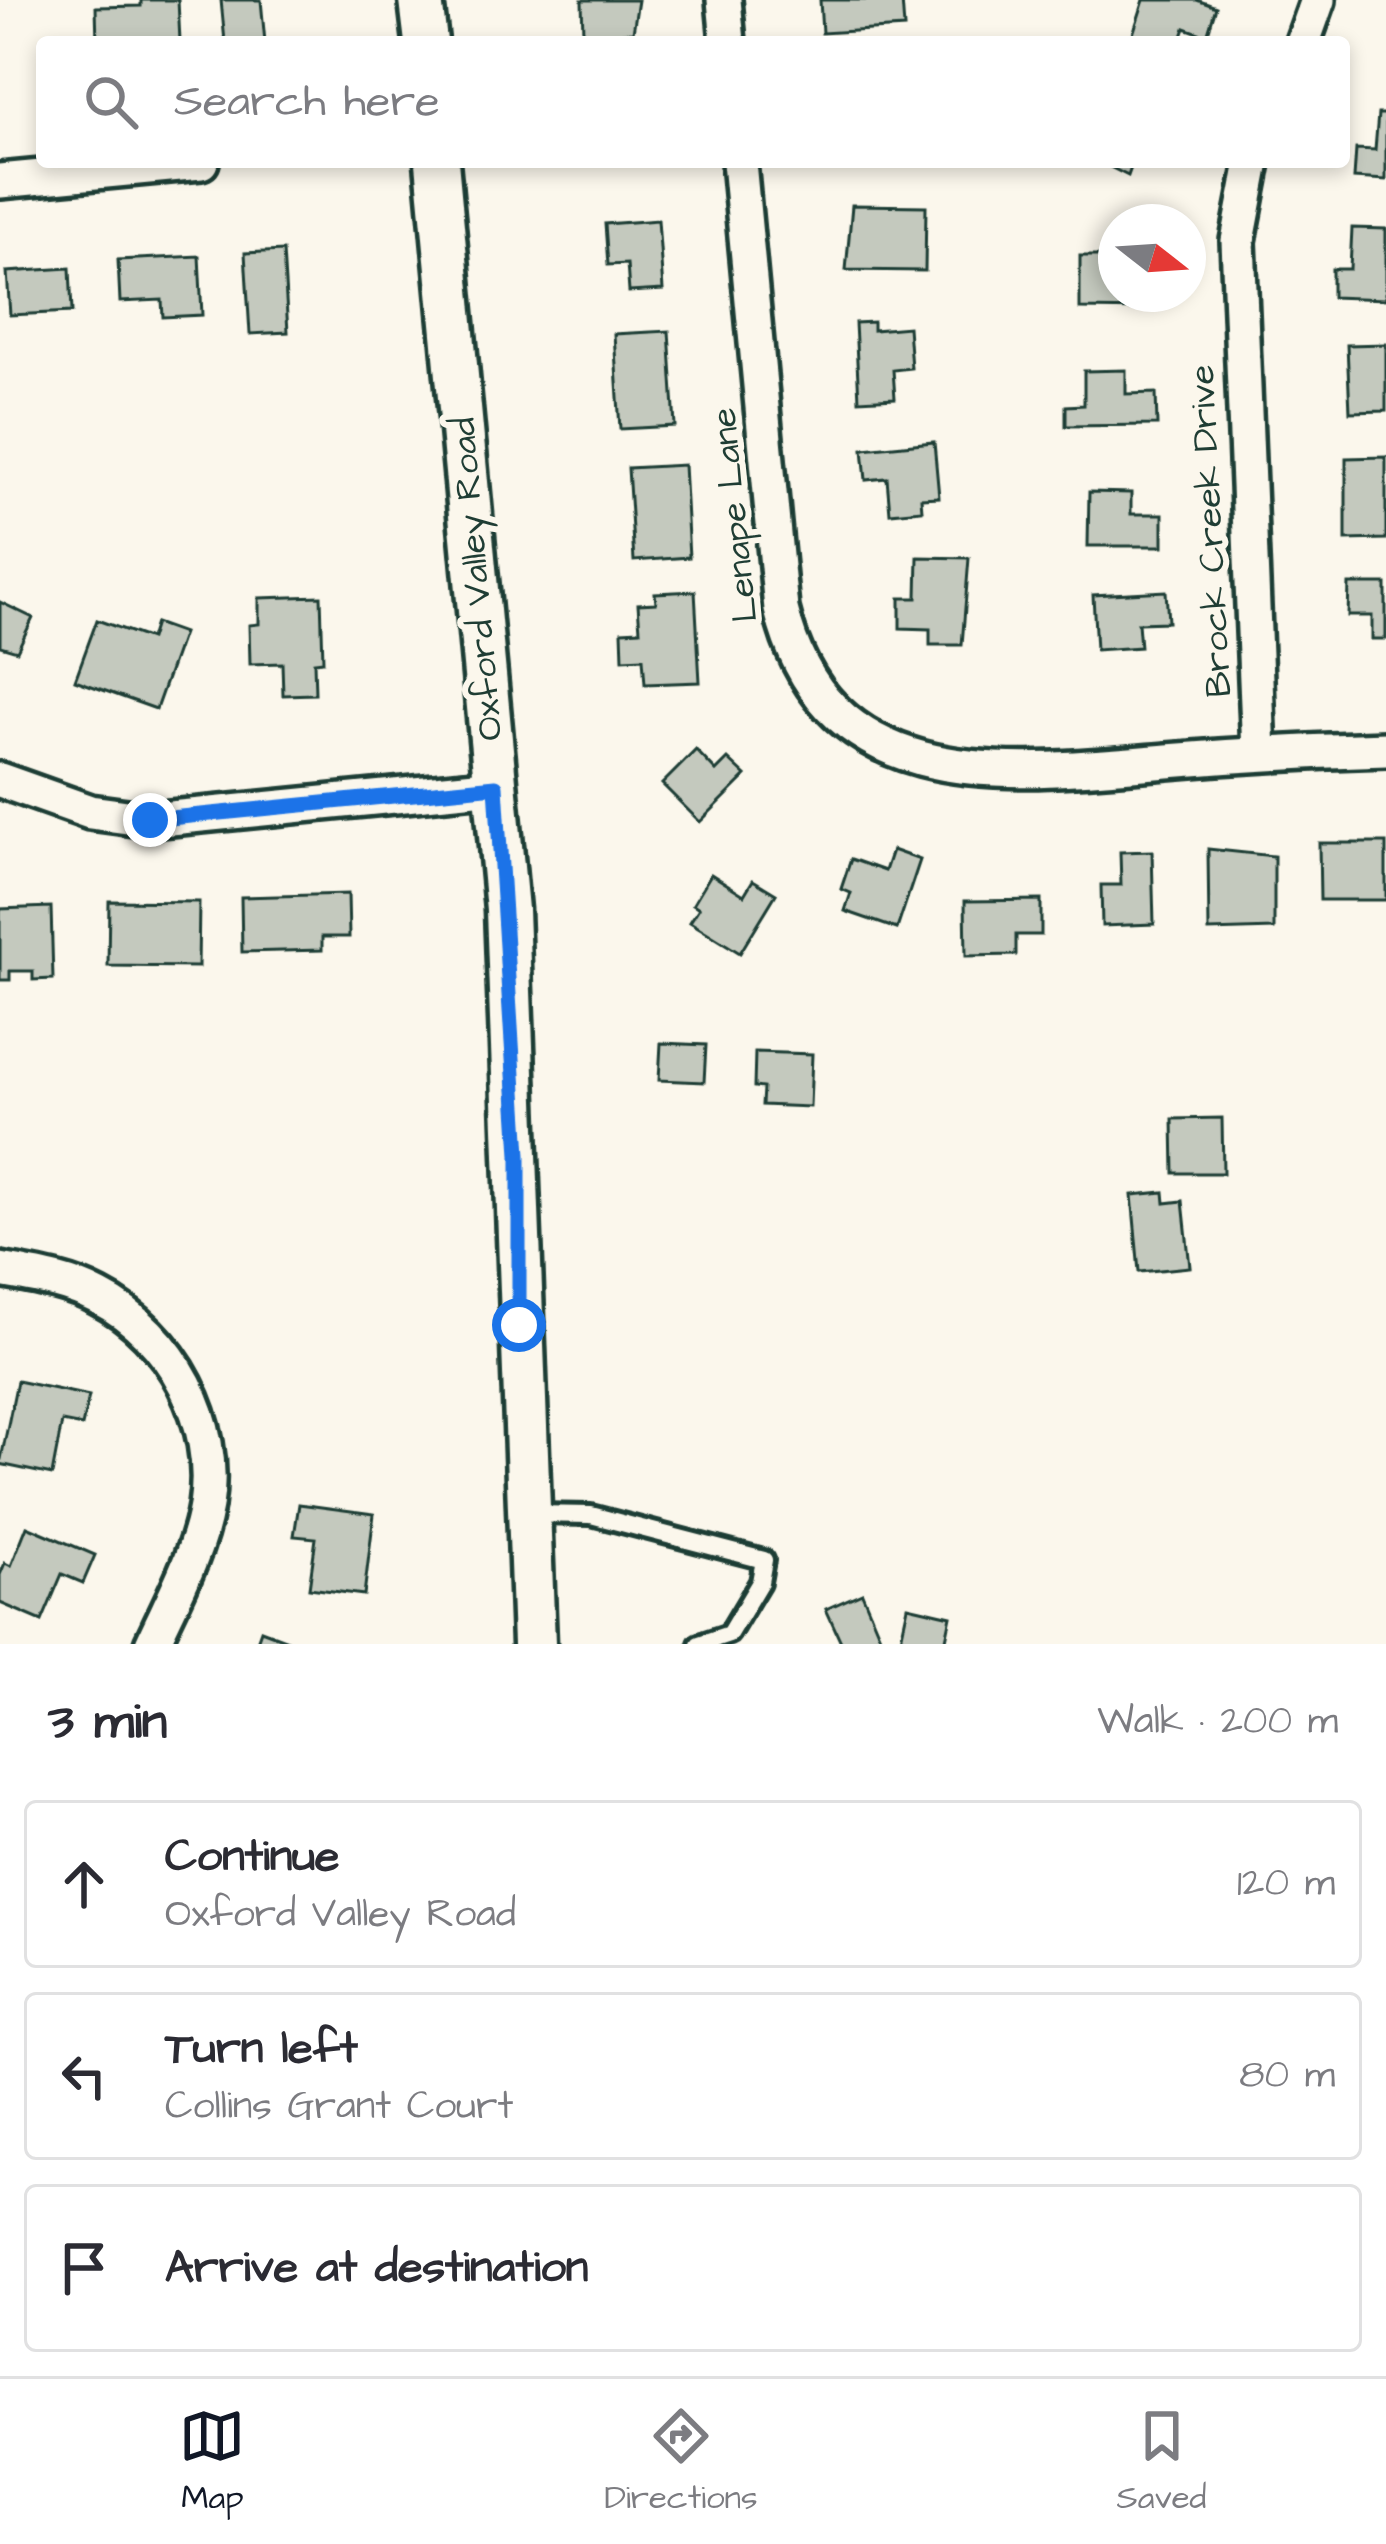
<!DOCTYPE html>
<html lang="en">
<head>
<meta charset="utf-8">
<style>
	:root { --surface:#fff; --page:#f2f2f3; --text:#2b2b33; --muted:#7c7c81; --line:#e1e1e2; --accent:#111827 }
	body { margin:0; font-family:"Architects Daughter",sans-serif; background:var(--page); color:var(--text) }
	.compass { position:absolute; left:1098px; top:204px; width:108px; height:108px; border-radius:50%; background:var(--surface); box-shadow:0 6px 18px #0003; rotate:107deg }
	.stop { position:absolute; width:36px; height:36px; margin:-27px; border:9px solid #1a73e8; border-radius:50%; background:#fff }
	.stop.end { background:#1a73e8; border-color:#fff; box-shadow:0 3px 12px #0008 }
	.list { margin:0; padding:0; list-style:none }
	h2 { display:flex; justify-content:space-between; align-items:center; height:156px; margin:0; padding:0 48px; font-size:51px }
	h2 small { font-size:39px; font-weight:400; color:var(--muted) }
	.list li { display:grid; grid-template-columns:78px 1fr auto; gap:36px; align-items:center; box-sizing:border-box; height:168px; margin:0 24px 24px; padding:0 24px; border:3px solid var(--line); border-radius:12px }
	.list b { display:block; font-size:45px; white-space:nowrap }
	.list p { margin:0; font-size:39px; white-space:nowrap; color:var(--muted) }
	.list em { font-size:39px; font-style:normal; color:var(--muted) }
	.icon { flex:none; width:66px; height:66px; fill:none; stroke:currentColor; stroke-width:2; stroke-linecap:round; stroke-linejoin:round }
	.map { position:relative; flex:none; width:1386px; height:1644px; overflow:hidden }
	.search { position:absolute; background:var(--surface); box-shadow:0 6px 18px #0003; left:36px; right:36px; top:36px; height:132px; display:flex; align-items:center; gap:30px; box-sizing:border-box; padding:0 42px; border-radius:12px; color:var(--muted); font-size:45px }
	.sheet { height:732px; background:var(--surface) }
	nav { display:flex; justify-content:space-around; align-items:center; box-sizing:border-box; height:168px; border-top:3px solid var(--line); background:var(--surface); font-size:33px; color:var(--muted) }
	nav a { display:grid; justify-items:center; gap:6px }
	nav .on { color:var(--accent) }
	.map>svg:first-child { display:block }
</style>
</head>
<body>
<div class="map">
<svg width="1386" height="1644" viewBox="0 0 1386 1644">
	<rect width="100%" height="100%" fill="#fbf7ec"/>
	<filter id="ink" filterUnits="userSpaceOnUse"><feTurbulence type="fractalNoise" baseFrequency=".00833" numOctaves="2"/><feDisplacementMap in="SourceGraphic" scale="24" xChannelSelector="R" yChannelSelector="G"/><feConvolveMatrix kernelMatrix="1 2 1 2 8 2 1 2 1" color-interpolation-filters="sRGB"/></filter>
	<g filter="url(#ink)">
		<g fill="#c4c9be" stroke="#1f3d34" stroke-width="3">
			<polygon points="141,0 178,0 180,42 97,42 96,7 141,6"/>
			<polygon points="221,0 261,0 265,42 225,42"/>
			<polygon points="582,0 638,0 633,32 583,34"/>
			<polygon points="820,0 902,0 904,28 822,33"/>
			<polygon points="1144,0 1197,0 1216,7 1207,36 1185,28 1180,42 1149,42 1133,34"/>
			<polygon points="1378,114 1386,114 1386,180 1354,178 1356,149 1375,150"/>
			<polygon points="1100,162 1133,162 1128,176"/>
			<polygon points="852,205 926,206 925,271 846,270"/>
			<polygon points="658,220 663,290 629,292 627,264 608,265 605,224"/>
			<polygon points="1352,228 1386,229 1386,299 1332,297 1332,269 1350,269"/>
			<polygon points="283,251 288,332 250,334 245,253"/>
			<polygon points="199,256 202,315 163,317 162,300 120,302 118,260"/>
			<polygon points="1080,256 1116,256 1116,294 1151,294 1151,310 1080,309"/>
			<polygon points="70,268 72,312 10,315 7,272"/>
			<polygon points="873,322 873,330 908,327 911,368 893,370 895,398 859,400 855,323"/>
			<polygon points="669,331 675,426 620,429 614,334"/>
			<polygon points="1386,344 1386,411 1350,412 1347,345"/>
			<polygon points="1126,370 1126,394 1156,393 1157,425 1066,426 1066,406 1084,405 1084,371"/>
			<polygon points="934,442 939,497 921,498 922,510 890,513 887,478 866,480 863,449"/>
			<polygon points="1386,457 1386,539 1346,540 1346,458"/>
			<polygon points="684,465 689,557 634,561 628,468"/>
			<polygon points="1089,492 1131,493 1131,514 1163,514 1163,546 1088,546"/>
			<polygon points="918,557 969,558 962,645 930,645 930,629 900,628 900,598 917,598"/>
			<polygon points="1349,584 1386,584 1386,639 1372,639 1372,616 1348,616"/>
			<polygon points="695,591 700,682 645,684 643,658 623,659 622,631 640,630 638,604 656,603 655,593"/>
			<polygon points="1166,591 1168,622 1138,623 1140,647 1096,650 1093,595"/>
			<polygon points="321,596 323,661 314,662 315,694 283,695 282,663 250,664 249,625 259,624 259,598"/>
			<polygon points="0,602 33,618 17,651 0,646"/>
			<polygon points="97,620 150,639 155,623 183,633 156,709 75,680"/>
			<polygon points="696,750 716,771 728,759 746,776 700,822 662,784"/>
			<polygon points="1319,843 1386,843 1386,900 1320,900"/>
			<polygon points="1208,849 1274,856 1274,929 1209,931"/>
			<polygon points="892,850 920,860 897,929 845,911 851,893 841,889 851,859 885,871"/>
			<polygon points="1152,851 1154,924 1102,926 1101,885 1121,885 1120,852"/>
			<polygon points="711,874 744,895 753,880 776,894 740,953 690,922 699,908 693,904"/>
			<polygon points="348,894 349,937 322,937 322,950 242,952 241,897"/>
			<polygon points="1041,900 1041,935 1016,935 1016,955 966,956 965,901"/>
			<polygon points="109,901 199,902 198,967 108,966"/>
			<polygon points="51,907 53,979 33,980 33,971 10,971 10,980 0,980 0,909"/>
			<polygon points="661,1043 706,1045 704,1082 659,1080"/>
			<polygon points="755,1052 812,1054 810,1107 762,1105 763,1088 754,1087"/>
			<polygon points="1222,1118 1223,1173 1174,1173 1173,1119"/>
			<polygon points="1164,1192 1165,1203 1183,1201 1190,1267 1139,1272 1132,1195"/>
			<polygon points="17,1381 89,1396 82,1426 62,1422 52,1475 0,1464"/>
			<polygon points="299,1504 374,1514 364,1595 309,1588 316,1538 294,1536"/>
			<polygon points="27,1526 95,1555 83,1583 62,1574 42,1621 0,1603 0,1575 5,1563 11,1566"/>
			<polygon points="862,1593 881,1638 842,1644 826,1609"/>
			<polygon points="908,1606 951,1616 945,1644 900,1643"/>
			<polygon points="261,1630 298,1644 256,1644"/>
		</g>
		<g fill="none" stroke-linecap="round" stroke-linejoin="round">
			<defs>
				<polyline id="service" points="532,1514 591,1515 764,1560 760,1582 729,1634 699,1644"/>
				<g id="minor">
					<polyline points="724,0 728,42"/>
					<polyline points="1303,42 1318,0"/>
					<path d="M739,162L781,609C827,801 1015,773 1167,761C1240,755 1313,751 1386,749"/>
					<polyline points="1253,162 1238,241 1259,753"/>
					<polyline points="0,181 201,162"/>
					<polyline points="0,780 90,812 150,820 496,786"/>
					<path d="M0,1270C33,1276 68,1281 98,1297C173,1335 219,1423 206,1506C198,1554 172,1600 152,1644"/>
				</g>
				<g id="tertiary">
					<polyline points="421,0 426,42"/>
					<polyline points="437,162 507,910 534,1644"/>
				</g>
			</defs>
			<use href="#service" stroke="#1f3d34" stroke-width="26"/>
			<use href="#minor" stroke="#1f3d34" stroke-width="42"/>
			<use href="#tertiary" stroke="#1f3d34" stroke-width="51"/>
			<use href="#service" stroke="#fbf7ec" stroke-width="16"/>
			<use href="#minor" stroke="#fbf7ec" stroke-width="33"/>
			<use href="#tertiary" stroke="#fbf7ec" stroke-width="42"/>
		</g>
	</g>
	<g fill="none" stroke-linecap="round" stroke-linejoin="round" filter="url(#ink)">
		<polyline stroke="#1a73e8" stroke-width="15" points="150,820 496,786 519,1155 519,1325"/>
	</g>
	<g text-anchor="middle" dominant-baseline="central" stroke-width="12" stroke-linejoin="round" paint-order="stroke">
		<g font-size="36" fill="#1f3d34" stroke="#fbf7ec">
			<text transform="translate(735 515) rotate(-96)">Lenape Lane</text>
			<text transform="translate(1211 531) rotate(-93)">Brock Creek Drive</text>
			<text transform="translate(477 579) rotate(-95)">Oxford Valley Road</text>
		</g>
	</g>
</svg>
<svg class="compass" viewBox="-18 -18 36 36"><path d="M0-13l5 13h-10z" fill="#e53935"/><path d="M0 13l5-13h-10z" fill="#7c7c81"/></svg>
<div class="stop" style="left:519px;top:1325px"></div>
<div class="stop end" style="left:150px;top:820px"></div>
<div class="search"><svg class="icon" aria-label="search" viewBox="0 0 24 24"><circle cx="10" cy="10" r="6"/><path d="M15 15l6 6"/></svg>Search here</div>
</div>
<section class="sheet">
<h2>3 min<small>Walk · 200 m</small></h2>
<ul class="list">
<li><svg class="icon" aria-label="ahead" viewBox="0 0 24 24"><path d="M12 20V5M6 11l6-6 6 6"/></svg><div><b>Continue</b><p>Oxford Valley Road</p></div><em>120 m</em></li>
<li><svg class="icon" aria-label="left" viewBox="0 0 24 24"><path d="M17 20v-9H6M10 6l-5 5 5 5"/></svg><div><b>Turn left</b><p>Collins Grant Court</p></div><em>80 m</em></li>
<li><svg class="icon" aria-label="arrive" viewBox="0 0 24 24"><path d="M6 21V4h12l-3 4 3 4H6"/></svg><div><b>Arrive at destination</b></div></li>
</ul>
</section>
<nav>
<a class="on"><svg class="icon" aria-label="map" viewBox="0 0 24 24"><path d="M3 6l6-2 6 2 6-2v14l-6 2-6-2-6 2zM9 4v14M15 6v14"/></svg>Map</a>
<a><svg class="icon" aria-label="directions" viewBox="0 0 24 24"><path d="M12 3l9 9-9 9-9-9zM9 14v-3h6M13 9l2 2-2 2"/></svg>Directions</a>
<a><svg class="icon" aria-label="saved" viewBox="0 0 24 24"><path d="M7 4h10v16l-5-4-5 4z"/></svg>Saved</a>
</nav>
</body>
</html>
